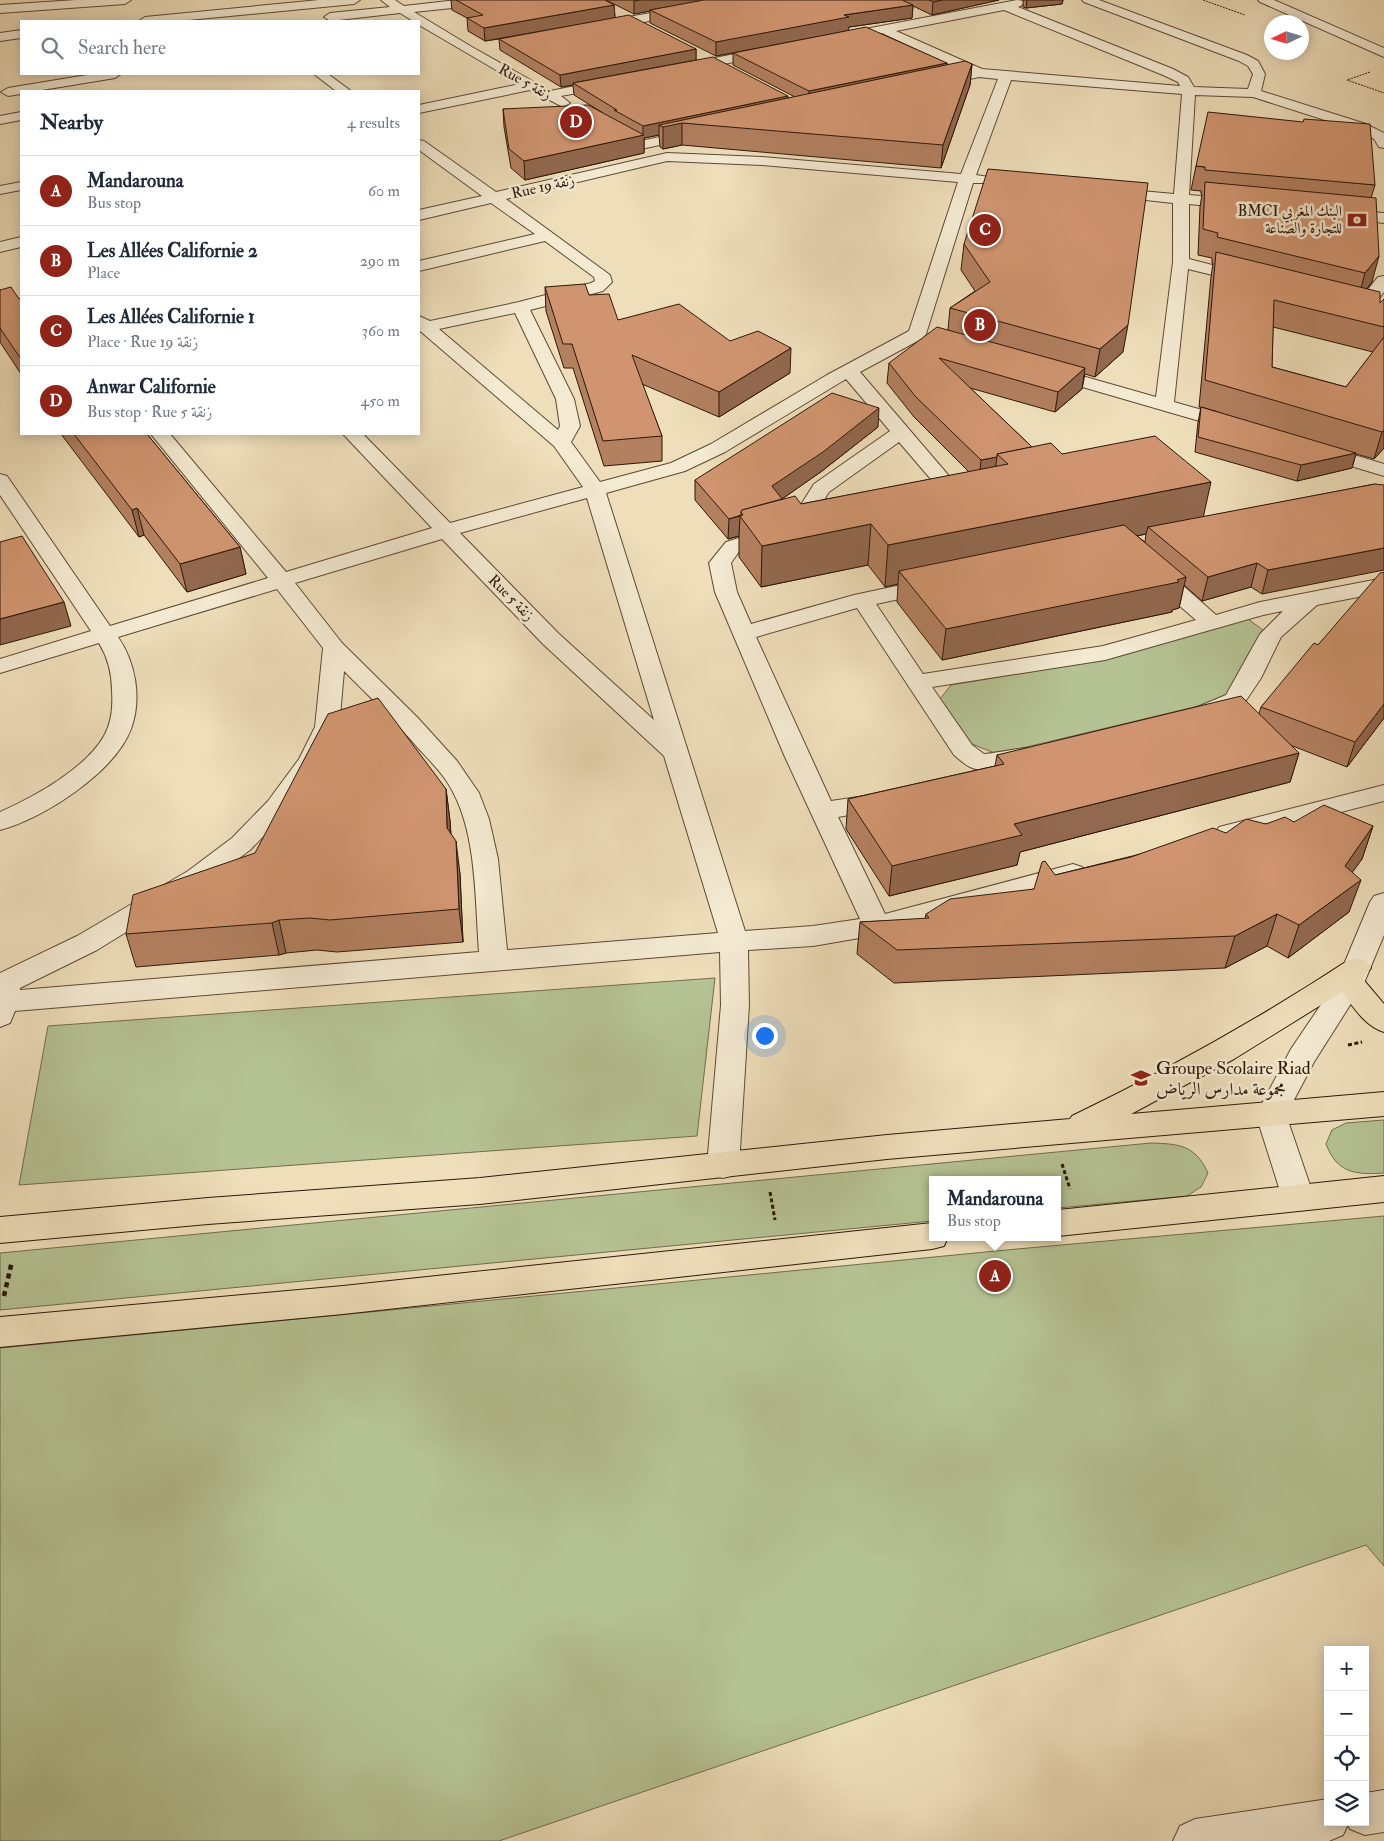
<!DOCTYPE html>
<html lang="en">
<head>
<meta charset="utf-8">
<style>
	:root { --surface:#fff; --page:#f2f2f3; --text:#1f2937; --muted:#747a83; --line:#e0e1e3; --accent:#8f2418 }
	body { margin:0; font-family:"IM FELL Double Pica",Amiri,serif; background:var(--page); color:var(--text) }
	.controls { position:absolute; right:15px; bottom:15px; display:grid; overflow:hidden; border-radius:0px; box-shadow:0 2px 12px #0003 }
	.controls button { width:45px; height:45px; display:grid; place-items:center; padding:0; border:0; border-bottom:1px solid var(--line); background:var(--surface); color:var(--text); font:25px sans-serif }
	.compass { position:absolute; left:1264px; top:15px; width:45px; height:45px; border-radius:50%; background:var(--surface); box-shadow:0 2px 12px #0003; rotate:266deg }
	.you { position:absolute; left:764px; top:1035px; width:18px; height:18px; margin:-12px; border:4px solid #fff; border-radius:50%; background:#1a73e8; box-shadow:0 0 0 8px #1a73e833 }
	.badge { display:grid; place-items:center; width:32px; height:32px; border-radius:50%; background:var(--accent); color:#fff; font-size:16px; font-weight:700 }
	.pin { position:absolute; translate:-50% -50%; border:2px solid #fff; box-shadow:0 1px 5px #0006 }
	.popup { position:absolute; left:929px; top:1176px; width:132px; height:65px; box-sizing:border-box; display:grid; place-content:center; border-radius:0px; background:var(--surface); filter:drop-shadow(0 1px 4px #0005); font-size:16px; white-space:nowrap; color:var(--muted) }
	.popup b { font-size:19px; color:var(--text) }
	.popup::after { content:''; position:absolute; left:50%; top:100%; margin-left:-10px; border:10px solid transparent; border-top-color:var(--surface) }
	.list { margin:0; padding:0; list-style:none }
	h2 { display:flex; justify-content:space-between; align-items:center; height:65px; margin:0; padding:0 20px; font-size:21px }
	h2 small { font-size:16px; font-weight:400; color:var(--muted) }
	.list li { display:grid; grid-template-columns:32px 1fr auto; gap:15px; align-items:center; box-sizing:border-box; height:70px; padding:0 20px; border-top:1px solid var(--line) }
	.list b { display:block; font-size:19px; white-space:nowrap }
	.list p { margin:0; font-size:16px; white-space:nowrap; color:var(--muted) }
	.list em { font-size:16px; font-style:normal; color:var(--muted) }
	.icon { flex:none; width:28px; height:28px; fill:none; stroke:currentColor; stroke-width:2; stroke-linecap:round; stroke-linejoin:round }
	.map { position:relative; flex:none; width:1384px; height:1841px; overflow:hidden }
	.search { position:absolute; background:var(--surface); box-shadow:0 2px 12px #0003; left:20px; top:20px; width:400px; height:55px; display:flex; align-items:center; gap:12px; box-sizing:border-box; padding:0 18px; border-radius:0px; color:var(--muted); font-size:19px }
	.panel { position:absolute; background:var(--surface); box-shadow:0 2px 12px #0003; left:20px; top:90px; width:400px; height:345px; border-radius:0px }
	.map>svg:first-child { display:block }
</style>
</head>
<body>
<div class="map">
<svg width="1384" height="1841" viewBox="0 0 1384 1841">
	<rect width="100%" height="100%" fill="#eedeba"/>
	<filter id="stains"><feTurbulence type="fractalNoise" baseFrequency=".004" numOctaves="4"/><feColorMatrix values="0 0 0 0 .2 0 0 0 0 .09 0 0 0 0 .02 0 0 0 .5 -.17"/></filter>
	<radialGradient id="worn" r=".72"><stop offset=".6" stop-color="#630" stop-opacity="0"/><stop offset="1" stop-color="#630" stop-opacity=".3"/></radialGradient>
	<g fill="#b5c293" stroke="#726c4e">
		<polygon points="1248,619 1263,630 1226,696 1207,704 997,754 972,744 940,699 951,685 1113,658"/>
		<polygon points="715,978 697,1136 19,1185 48,1026"/>
		<path d="M1384,1120V1173C1355,1175 1337,1173 1326,1144L1332,1130L1346,1123Z"/>
		<path d="M1151,1143C1180,1144 1195,1145 1208,1173L1201,1187L1187,1196L1058,1208V1180H932V1221L0,1310V1253Z"/>
		<polygon points="1384,1216 1384,1566 1366,1545 499,1841 0,1841 0,1348 1006,1250"/>
	</g>
	<g fill="none" stroke-linecap="round" stroke-linejoin="round">
		<defs>
			<g id="minor">
				<polygon points="76,0 131,0 125,4 0,13 0,5"/>
				<polygon points="319,0 360,0 354,4 178,21 139,21 145,17"/>
				<polygon points="381,0 395,0 404,6 457,0 496,0 490,4 414,12 472,47 550,91 610,79 617,83 610,87 561,96 570,103 563,107 530,90 419,113 419,105 520,84 419,25 419,21 413,21 400,13 330,21 324,17 330,13 390,7"/>
				<polygon points="724,0 749,0 743,4 600,30 594,26 600,22"/>
				<path d="M1017,0L1024,1L1026,3L1018,7L1173,69L1188,77L1194,87L1248,89L1253,74L1248,66L1239,61L1084,2L1082,0H1099L1247,55L1258,61L1265,74L1261,91L1366,124L1384,133V148L1379,147L1374,139L1356,130L1253,97L1195,95L1189,195L1238,199L1243,201L1246,204L1243,207L1238,209L1189,204V259L1255,276L1257,279L1255,282L1249,284L1188,269L1174,402L1241,421L1243,425L1241,429L1234,431L1041,375L1038,371L1041,367L1047,366L1156,397L1173,262V203L1109,196L1104,195L1102,192L1104,189L1109,188L1174,194L1182,94L1011,80L976,175L989,177L991,180L989,183H973L926,334L923,338L860,372L961,490L964,494L961,498L954,500L947,498L899,442L829,492L822,503L828,522L825,526L818,528L811,526L802,503L814,484L890,431L846,379L725,452L685,471L606,493L745,931L813,926L860,919L785,757L715,592L709,563L726,542L774,527L781,529L784,533L781,537L740,550L731,563L737,592L751,624L854,595L934,578L942,580L945,585L942,590L876,604L923,674L1103,646L1196,620L1146,577L1143,572L1146,567L1154,566L1162,567L1216,615L1260,602L1384,578V592L1317,605L1281,637L1261,678L1243,705L1211,718L1203,720L1195,718L1191,713L1195,708L1226,695L1260,634L1283,611L1263,615L1105,660L932,687L972,745L984,754C1000,753 1028,745 1042,749L1045,754L1042,759C1024,764 987,775 970,767C965,765 959,759 954,755L857,608L756,637L831,801L885,793L894,795L898,801L894,807L838,817L885,914L1073,864L1082,867L1086,873L1082,879L877,935L813,946L748,950L749,1005L739,1166L734,1175L723,1178L712,1175L707,1166L721,1005L720,952L15,1011L10,1023L0,1027V973L77,936L188,871L232,838L268,801L299,759L315,727L323,648L277,589L118,637C136,663 142,699 131,729C115,772 43,819 0,830V812C34,797 85,769 104,736C112,722 113,705 112,691C112,674 108,658 99,643L0,673V659L91,631L0,495V474L7,476L110,626L268,578L151,434H170L286,572L432,528L343,434H363L450,523L583,487L554,446L419,330V316L430,321L519,302L591,283L595,281L594,277L545,241L419,271V261L535,234L491,203L419,220V210L482,196L419,150V140L424,141L496,192L667,153L762,157L961,174L998,79L979,77L934,87L927,83L929,80L966,72L882,33L839,42L833,38L839,34ZM1004,10L1163,75L1178,82L1180,86L982,69L896,31ZM667,161L762,165L958,182L909,331L827,375L711,444L671,463L600,482L571,442L580,426L574,399L530,310L603,291L612,282L610,275L506,199ZM515,313L556,399L560,426L558,430L439,329ZM587,498L654,720L559,634L460,533ZM442,539L543,644L664,756L718,933L507,950L498,859L489,819L479,793L457,761L417,717L342,643L295,583ZM344,671C370,697 396,722 420,750C432,763 445,776 453,792C477,837 475,902 479,952L20,990V988L97,950L206,883L250,850L286,813L323,760L339,727Z"/>
				<polygon points="1258,0 1274,0 1384,48 1384,57 1260,2"/>
				<polygon points="21,30 21,38 0,41 0,33"/>
				<polygon points="770,47 776,51 774,54 684,72 678,68 684,64"/>
				<polygon points="93,74 121,74 115,78 36,91 21,91 21,94 8,96 1,92 8,88"/>
				<polygon points="314,74 328,74 351,91 336,91"/>
				<polygon points="21,112 21,120 0,124 0,116"/>
				<polygon points="697,129 704,133 702,136 641,149 636,148 634,145 636,142"/>
				<polygon points="21,182 21,190 0,194 0,186"/>
				<polygon points="1341,209 1384,213 1384,223 1336,217 1333,214 1336,211"/>
				<polygon points="21,237 21,247 0,252 0,242"/>
				<polygon points="1384,276 1384,292 1369,311 1357,311 1355,307 1357,303 1378,277"/>
				<polygon points="1318,444 1384,464 1384,476 1311,454 1308,450 1311,446"/>
				<polygon points="1384,785 1384,801 1228,841 1219,839 1215,833 1219,827"/>
				<polygon points="1384,893 1384,935 1364,983 1314,1062 1286,1115 1314,1197 1309,1206 1298,1210 1287,1206 1282,1197 1256,1115 1291,1049 1337,981 1370,902 1374,896"/>
				<polygon points="1384,1790 1384,1832 1365,1835 1350,1829 1348,1824 1343,1835 1329,1841 1173,1841 1180,1826 1195,1819 1328,1799 1328,1822 1365,1822 1365,1793"/>
			</g>
			<g id="major">
				<path d="M1357,958L1367,961L1371,968L1362,978L1384,1004V1032C1365,1026 1354,1008 1342,992L1234,1059L1131,1114L1384,1092V1116L887,1159L480,1204L208,1224L0,1243V1217L208,1198L480,1178L887,1135L1070,1119L1072,1116C1167,1070 1259,1019 1347,961Z"/>
				<polygon points="1384,1176 1384,1202 1058,1236 1058,1210"/>
				<polygon points="932,1223 932,1237 948,1237 944,1246 932,1249 343,1314 0,1347 0,1317 343,1286"/>
			</g>
		</defs>
		<use href="#minor" stroke="#5e4934" stroke-width="2"/>
		<use href="#major" stroke="#2e1708" stroke-width="2"/>
		<g stroke="#2e1708" stroke-width="1" stroke-dasharray="2 1" stroke-linecap="butt">
			<polyline points="1203,0 1245,15"/>
			<polyline points="1370,72 1347,80 1384,93"/>
		</g>
		<g stroke="#2e1708" stroke-width="3" stroke-dasharray="4 2.5" stroke-linecap="butt">
			<polyline points="1348,1045 1362,1042"/>
			<polyline points="1062,1164 1070,1189"/>
			<polyline points="770,1192 775,1220"/>
		</g>
		<polyline stroke="#2e1708" stroke-width="4.5" stroke-dasharray="5 4" stroke-linecap="butt" points="4,1296 12,1261"/>
		<use href="#minor" fill="#f4ead2" fill-rule="evenodd"/>
		<use href="#major" fill="#eedeba" fill-rule="evenodd"/>
	</g>
	<g fill="#b38060" stroke="#2e1708" fill-rule="evenodd">
		<polygon points="451,0 605,0 614,5 615,18 696,49 696,60 788,98 795,97 733,65 733,53 947,63 946,65 972,64 970,85 941,168 682,145 663,149 660,147 659,135 644,138 644,153 525,180 511,168 504,127 503,109 603,113 574,95 573,85 561,87 500,50 499,39 485,41 468,31 467,18 452,10"/>
		<polygon points="606,0 999,0 932,15 913,6 912,18 849,27 848,31 716,56 650,23 650,11 634,14"/>
		<polygon points="1023,0 1063,0 1062,4 1026,8 1023,7"/>
		<path d="M1196,166L1375,185L1371,198L1372,282L1367,289L1380,303L1384,299V448L1374,459L1356,454L1352,468L1297,481L1195,452L1198,422L1201,407L1218,412L1199,407L1211,277L1213,263H1212V258L1198,255L1200,207L1202,194H1201V191L1191,190ZM1273,327L1373,352L1346,387L1272,367Z"/>
		<path d="M964,244L1123,352L1095,377L1085,374L1082,389L1055,412L970,388L1032,447L1062,454L1204,517L1375,484L1262,594L1251,587L1202,601L1184,585L1179,608L1172,610V612L942,660L897,602L898,584L885,587L868,565L761,587L739,557V536L728,539L695,500V480L878,427L822,471L782,499L801,504L969,472L914,417L887,383L889,363L948,330L950,308L975,291L961,270ZM1146,534L1145,542L1137,536Z"/>
		<polygon points="545,287 589,295 618,320 730,341 790,373 719,417 642,384 662,436 662,461 604,466 573,368 564,368 546,311"/>
		<polygon points="0,290 19,299 21,298 21,374 0,342"/>
		<polygon points="61,434 147,434 240,547 246,574 187,592 144,535 139,537"/>
		<polygon points="1384,572 1384,718 1347,767 1290,745 1299,753 1290,782 1020,852 1017,865 889,896 846,829 848,799 995,766 997,755 1259,714 1261,707 1318,645"/>
		<polygon points="446,789 450,821 451,833 460,874 463,942 337,952 317,950 286,953 279,955 136,967 126,934"/>
		<polygon points="1294,822 1373,826 1362,859 1352,872 1349,912 1288,958 1267,946 1225,968 894,983 857,954 860,922 925,919 926,914 1034,889 1055,875 1226,833 1266,824"/>
	</g>
	<g fill="#92684e" stroke="#2e1708">
		<polygon points="640,0 713,0 650,10 650,11 634,14 634,1"/>
		<polygon points="942,0 999,0 932,15 933,2"/>
		<polygon points="1027,0 1063,0 1062,4 1026,8"/>
		<polygon points="614,5 615,18 485,41 484,28"/>
		<polygon points="913,5 912,18 849,27 848,31 716,56 716,42 844,15"/>
		<polygon points="696,49 696,60 573,83 573,85 561,87 560,75"/>
		<polygon points="947,63 945,74 808,103 809,91"/>
		<polygon points="972,64 970,85 941,168 943,145"/>
		<polygon points="788,96 787,108 682,123 682,145 663,149 663,127 659,125 659,135 644,138 644,153 525,180 524,161 643,135 643,126"/>
		<polygon points="1379,256 1372,282 1358,300 1365,273"/>
		<polygon points="1128,325 1123,352 1095,377 1100,349"/>
		<polygon points="791,348 790,373 719,417 719,392"/>
		<polygon points="1085,368 1082,389 1055,412 1058,392"/>
		<polygon points="879,408 878,427 822,471 772,506 772,486"/>
		<polygon points="1384,430 1384,448 1374,459 1382,432"/>
		<polygon points="1356,453 1352,468 1297,481 1301,465"/>
		<polygon points="997,457 994,478 979,481 981,460"/>
		<polygon points="1211,482 1202,523 1148,527 1146,534 908,582 899,571 898,584 885,587 888,545"/>
		<polygon points="137,508 144,535 139,537 132,510"/>
		<polygon points="740,516 739,536 728,539 729,519"/>
		<polygon points="871,524 868,565 761,587 762,546"/>
		<polygon points="240,547 246,574 187,592 180,564"/>
		<polygon points="1384,548 1384,570 1262,594 1268,570"/>
		<polygon points="1257,563 1251,587 1202,601 1208,577"/>
		<polygon points="1186,577 1179,608 1172,610 1172,612 942,660 946,629"/>
		<polygon points="64,602 71,626 0,645 0,619"/>
		<polygon points="1384,704 1384,718 1347,767 1355,742"/>
		<polygon points="1299,753 1290,782 1020,852 1017,865 889,896 892,866 1014,824"/>
		<polygon points="446,789 450,821 451,861 447,828"/>
		<polygon points="1373,826 1362,859 1333,899 1345,866"/>
		<polygon points="456,841 460,874 463,942 459,909"/>
		<polygon points="1361,880 1349,912 1288,958 1299,925"/>
		<polygon points="1277,914 1267,946 1225,968 1235,936"/>
		<polygon points="279,920 286,953 279,955 272,923"/>
	</g>
	<g fill="#d09570" stroke="#2e1708">
		<polygon points="456,0 605,0 614,5 484,28 467,18 483,15"/>
		<polygon points="704,0 902,0 913,5 844,15 849,17 716,42 650,10"/>
		<polygon points="929,0 942,0 933,2"/>
		<polygon points="629,15 696,49 560,75 499,39"/>
		<polygon points="866,27 947,63 809,91 733,53"/>
		<polygon points="713,57 788,96 643,126 614,110 617,110 573,83"/>
		<polygon points="965,61 972,64 943,145 682,123 663,127 659,125"/>
		<polygon points="588,105 644,135 524,161 509,149 503,109"/>
		<polygon points="1208,112 1303,122 1304,119 1370,124 1375,185 1205,170 1205,167 1196,166"/>
		<polygon points="988,169 1148,183 1128,325 1100,349 950,308 990,282 964,244"/>
		<polygon points="1205,182 1376,198 1379,256 1365,273 1217,237 1218,233 1203,229"/>
		<polygon points="1216,252 1380,292 1380,303 1384,299 1384,327 1274,300 1272,367 1346,387 1384,337 1384,430 1382,432 1205,380"/>
		<polygon points="585,284 589,295 609,294 618,320 679,304 730,341 758,331 791,348 719,392 632,355 662,436 603,441 572,344 563,344 545,287"/>
		<polygon points="11,287 19,299 21,298 21,359 0,328 0,290"/>
		<polygon points="937,327 1085,368 1058,392 939,358 1032,447 997,454 997,457 981,460 915,396 889,363"/>
		<polygon points="832,393 879,408 823,452 772,486 782,499 742,510 741,512 741,515 729,519 695,480"/>
		<polygon points="1201,407 1356,453 1301,465 1198,437"/>
		<polygon points="74,434 147,434 240,547 180,564 137,508 132,510"/>
		<polygon points="1155,436 1211,482 888,545 871,524 762,546 740,516 743,515 741,512 742,510 795,496 801,504 1008,464 997,454 1051,443 1062,454"/>
		<polygon points="1375,484 1384,485 1384,548 1268,570 1257,563 1208,577 1148,527"/>
		<polygon points="1124,525 1186,577 1177,580 1179,582 946,629 899,571"/>
		<polygon points="22,536 64,602 0,619 0,542"/>
		<polygon points="1384,572 1384,704 1355,742 1261,707 1314,643 1318,645 1380,573"/>
		<polygon points="1241,696 1299,753 1014,824 1022,835 892,866 848,799 1004,764 997,755"/>
		<polygon points="378,698 446,789 447,828 456,841 459,909 330,920 310,918 279,920 272,923 126,934 133,895 255,853 328,714"/>
		<polygon points="1324,805 1373,826 1345,866 1361,880 1299,925 1277,914 1235,936 897,950 860,922 929,918 926,914 950,899 1034,889 1042,862 1045,861 1055,875 1131,857 1213,828 1226,833 1246,819 1266,824 1285,817 1294,822"/>
	</g>
	<defs>
		<symbol id="bank-bare" viewBox="-9 -9 18 18"><path d="M-6-4H6V4H-6ZM0-2.3a2.3 2.3 0 1 0 0 4.6a2.3 2.3 0 1 0 0-4.6Z" fill="#8f2418" stroke="#f4ead2" stroke-width="2.5" paint-order="stroke"/></symbol>
		<symbol id="school-bare" viewBox="-9 -9 18 18"><path d="M0-5L7-2L0 1L-7-2ZM-4 1L0 2.5L4 1V4Q0 6-4 4Z" fill="#8f2418" stroke="#f4ead2" stroke-width="2.5" paint-order="stroke"/></symbol>
	</defs>
	<g fill-rule="evenodd">
		<use href="#bank-bare" x="1343" y="206" width="28" height="28"/>
		<use href="#school-bare" x="1127" y="1064" width="28" height="28"/>
	</g>
	<g text-anchor="middle" dominant-baseline="central" stroke-width="5" stroke-linejoin="round" paint-order="stroke">
		<g font-size="15" fill="#2e1708" stroke="#f4ead2">
			<text transform="translate(525 82) rotate(29)">Rue 5 زنقة</text>
			<text transform="translate(543 187) rotate(-13)">Rue 19 زنقة</text>
			<text transform="translate(511 598) rotate(45)">Rue 5 زنقة</text>
		</g>
		<g font-size="15" fill="#2e1708" stroke="#f4ead2" text-anchor="end">
			<text x="1342" y="211">BMCI البنك المغربي<tspan x="1342" dy="17">للتجارة والصناعة</tspan></text>
		</g>
		<g font-size="18" fill="#2e1708" stroke="#f4ead2" text-anchor="start">
			<text x="1156" y="1068">Groupe Scolaire Riad<tspan x="1156" dy="21">مجموعة مدارس الرياض</tspan></text>
		</g>
	</g>
	<rect width="100%" height="100%" filter="url(#stains)"/>
	<rect width="100%" height="100%" fill="url(#worn)"/>
</svg>
<div class="controls">
<button>+</button>
<button>−</button>
<button><svg class="icon" aria-label="locate" viewBox="0 0 24 24"><circle cx="12" cy="12" r="6"/><path d="M12 2v4M12 18v4M2 12h4M18 12h4"/></svg></button>
<button><svg class="icon" aria-label="layers" viewBox="0 0 24 24"><path d="M12 4l9 5-9 5-9-5zM3 14l9 5 9-5"/></svg></button>
</div>
<svg class="compass" viewBox="-18 -18 36 36"><path d="M0-13l5 13h-10z" fill="#e53935"/><path d="M0 13l5-13h-10z" fill="#747a83"/></svg>
<div class="you"></div>
<div class="pin badge" style="left:995px;top:1276px">A</div>
<div class="popup"><b>Mandarouna</b>Bus stop</div>
<div class="pin badge" style="left:980px;top:325px">B</div>
<div class="pin badge" style="left:985px;top:230px">C</div>
<div class="pin badge" style="left:576px;top:122px">D</div>
<div class="search"><svg class="icon" aria-label="search" viewBox="0 0 24 24"><circle cx="10" cy="10" r="6"/><path d="M15 15l6 6"/></svg>Search here</div>
<section class="panel">
<h2>Nearby<small>4 results</small></h2>
<ul class="list">
<li><span class="badge">A</span><div><b>Mandarouna</b><p>Bus stop</p></div><em>60 m</em></li>
<li><span class="badge">B</span><div><b>Les Allées Californie 2</b><p>Place</p></div><em>290 m</em></li>
<li><span class="badge">C</span><div><b>Les Allées Californie 1</b><p>Place · Rue 19 زنقة</p></div><em>360 m</em></li>
<li><span class="badge">D</span><div><b>Anwar Californie</b><p>Bus stop · Rue 5 زنقة</p></div><em>450 m</em></li>
</ul>
</section>
</div>
</body>
</html>
